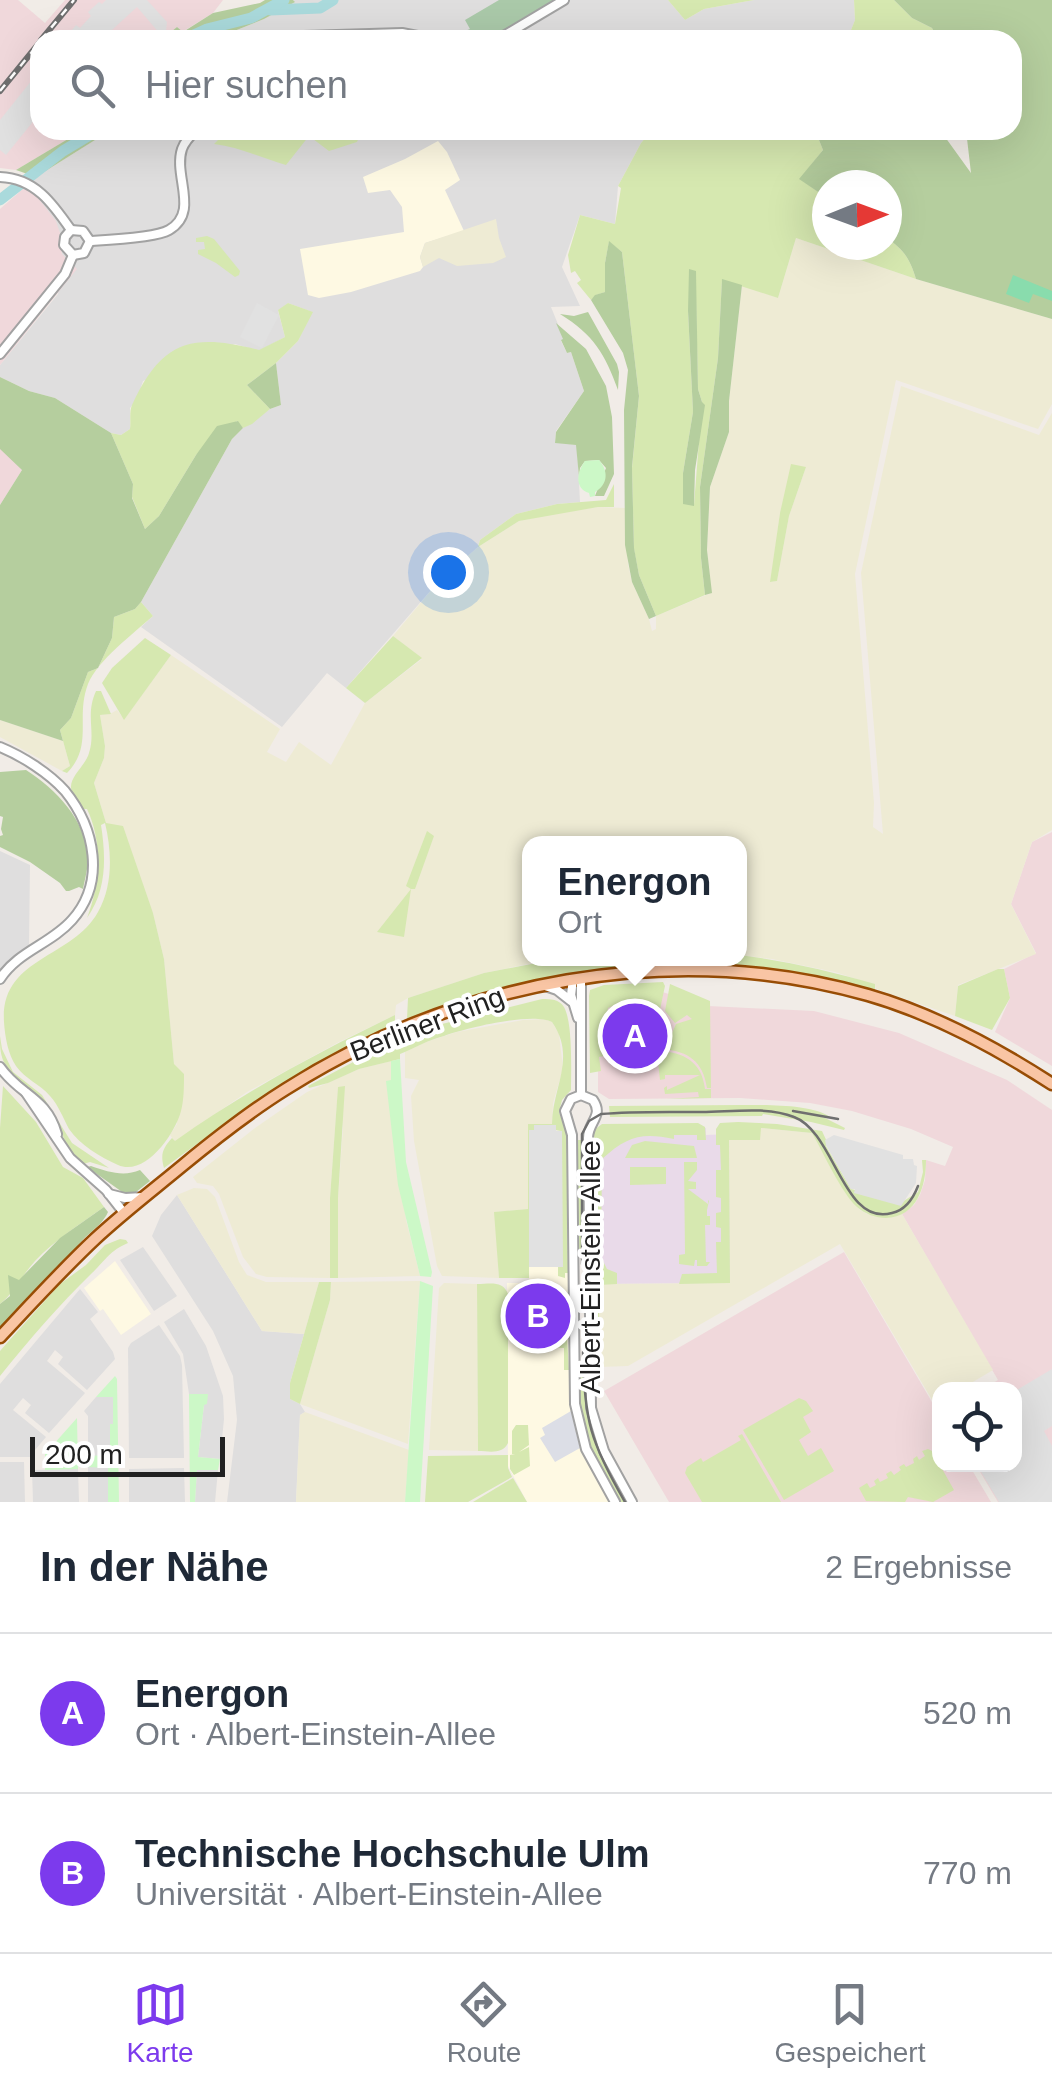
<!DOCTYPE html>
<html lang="de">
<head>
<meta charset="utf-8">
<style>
	:root { --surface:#fff; --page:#f6f6f7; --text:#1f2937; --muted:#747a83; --line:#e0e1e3; --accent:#7c3aed }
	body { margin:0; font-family:Helvetica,sans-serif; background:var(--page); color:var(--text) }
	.controls { position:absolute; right:30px; bottom:30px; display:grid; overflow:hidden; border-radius:20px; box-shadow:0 10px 40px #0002 }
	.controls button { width:90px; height:90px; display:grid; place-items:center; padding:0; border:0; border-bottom:2px solid var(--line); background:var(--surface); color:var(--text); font:50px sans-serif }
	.compass { position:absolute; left:812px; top:170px; width:90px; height:90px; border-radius:50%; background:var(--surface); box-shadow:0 10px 40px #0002; rotate:89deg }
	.scale { position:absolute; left:30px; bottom:25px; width:195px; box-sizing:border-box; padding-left:10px; border:5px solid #212121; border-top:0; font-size:28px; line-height:35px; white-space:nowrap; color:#212121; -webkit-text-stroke:8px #fff; paint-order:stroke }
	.you { position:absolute; left:448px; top:572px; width:35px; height:35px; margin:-25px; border:8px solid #fff; border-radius:50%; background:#1a73e8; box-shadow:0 0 0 15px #1a73e833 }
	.badge { display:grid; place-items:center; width:65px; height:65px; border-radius:50%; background:var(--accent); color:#fff; font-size:32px; font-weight:700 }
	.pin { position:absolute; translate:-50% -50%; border:5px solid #fff; box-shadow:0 2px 10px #0006 }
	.popup { position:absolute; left:522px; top:836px; width:225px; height:130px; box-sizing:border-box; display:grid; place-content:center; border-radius:20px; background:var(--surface); filter:drop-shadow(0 2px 8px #0005); font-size:32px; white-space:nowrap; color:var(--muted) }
	.popup b { font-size:38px; color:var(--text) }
	.popup::after { content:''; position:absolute; left:50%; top:100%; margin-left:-20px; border:20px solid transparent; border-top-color:var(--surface) }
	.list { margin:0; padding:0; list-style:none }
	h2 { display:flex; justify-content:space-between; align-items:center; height:130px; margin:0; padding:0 40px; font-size:42px }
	h2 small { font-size:32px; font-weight:400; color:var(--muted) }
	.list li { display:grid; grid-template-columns:65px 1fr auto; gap:30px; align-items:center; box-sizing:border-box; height:160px; padding:0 40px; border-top:2px solid var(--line) }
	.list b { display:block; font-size:38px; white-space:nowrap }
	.list p { margin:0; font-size:32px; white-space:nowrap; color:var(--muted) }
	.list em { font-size:32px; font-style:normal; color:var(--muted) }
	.icon { flex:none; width:55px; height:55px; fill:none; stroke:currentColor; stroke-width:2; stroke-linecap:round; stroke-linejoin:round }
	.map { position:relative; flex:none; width:1052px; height:1502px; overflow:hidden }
	.search { position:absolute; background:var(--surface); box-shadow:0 10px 40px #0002; left:30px; right:30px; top:30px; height:110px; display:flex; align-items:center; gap:25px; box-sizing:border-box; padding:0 35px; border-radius:30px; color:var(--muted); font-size:38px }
	.sheet { height:450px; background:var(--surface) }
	nav { display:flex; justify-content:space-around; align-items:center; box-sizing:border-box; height:140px; border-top:2px solid var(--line); background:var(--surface); font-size:28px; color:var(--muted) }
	nav a { display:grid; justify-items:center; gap:5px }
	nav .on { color:var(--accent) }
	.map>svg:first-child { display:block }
</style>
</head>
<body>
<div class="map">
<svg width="1052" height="1502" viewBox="0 0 1052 1502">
	<rect width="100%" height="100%" fill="#f1ece7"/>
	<g fill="#dfdede">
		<polygon points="293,0 668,0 685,20 704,9 754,0 854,0 855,20 847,40 212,40 264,19 294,1"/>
		<polygon points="111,130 652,130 641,143 618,186 615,224 580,215 562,267 580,306 551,307 564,339 561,341 567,353 571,352 584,391 556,431 555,442 577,445 580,502 557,504 516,514 480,540 478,547 438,582 346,688 327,673 282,727 141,627 153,616 141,602 232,439 243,428 270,409 281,405 276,363 298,341 312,312 288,303 278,311 285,337 259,351 235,344 143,381 137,399 130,408 130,429 121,435 111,433 55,398 29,391 0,377 0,365 58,294 62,254 59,240 60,233 38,198 24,188 36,177"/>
		<polygon points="0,851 30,865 29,945 10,959 0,970"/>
		<polygon points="177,1195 262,1331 304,1334 290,1383 290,1399 300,1404 305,1412 300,1415 296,1502 227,1502 237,1420 233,1376 213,1331 152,1236 161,1215"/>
		<polygon points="143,1247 177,1296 154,1311 120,1260"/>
		<polygon points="80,1289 98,1312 90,1319 113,1352 115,1359 87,1390 58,1364 63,1357 55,1350 47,1361 85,1393 49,1433 25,1413 31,1405 23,1398 13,1410 46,1437 35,1450 35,1457 0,1457 0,1384"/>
		<polygon points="184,1309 206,1346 223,1396 224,1419 220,1459 198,1457 204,1405 208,1394 189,1394 183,1354 164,1322"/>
		<polygon points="159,1325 180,1356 182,1365 184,1458 129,1458 128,1348 131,1343"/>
		<polygon points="113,1396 113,1424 110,1425 110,1456 88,1456 88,1416 84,1411 96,1397"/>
		<polygon points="0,1462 24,1462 25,1502 0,1502"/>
		<rect x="88" y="1467" width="20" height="35"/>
		<polygon points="184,1468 185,1502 129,1502 129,1469"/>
		<polygon points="78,1469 79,1502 33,1502 32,1470"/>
		<polygon points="197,1469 218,1470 215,1502 195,1502"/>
	</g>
	<g fill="#f0d8db">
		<polygon points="0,0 18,0 45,23 65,0 223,0 213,13 182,32 177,27 161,40 40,40 40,130 83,130 16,170 0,168"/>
		<polygon points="24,188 38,198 56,221 60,233 59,240 62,254 77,269 0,365 0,209"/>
		<polygon points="1,448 22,470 0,505 0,449"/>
		<polygon points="1052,832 1052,1066 995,1032 1010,998 1004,969 1036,953 1011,904 1032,842"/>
		<polygon points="659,991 708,1006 814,1011 899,1033 1007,1080 1052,1110 1052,1502 998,1502 976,1465 1014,1464 1014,1390 983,1389 998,1380 902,1214 914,1205 920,1195 925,1180 926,1160 945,1166 953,1147 911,1129 852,1111 810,1103 740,1098 609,1099 598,1092 598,1002"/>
		<polygon points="844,1252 939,1414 940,1464 969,1465 991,1502 669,1502 604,1391"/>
	</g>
	<polygon fill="#e9dae9" points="631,1128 706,1128 706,1135 729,1134 730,1283 599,1284 598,1146"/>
	<g fill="#fef9e3">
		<polygon points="438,141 447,152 460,180 445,190 464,231 425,243 420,257 423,267 420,271 351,292 319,298 308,295 300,249 404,232 402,207 390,190 368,193 363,177 405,159"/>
		<polygon points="567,1130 570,1406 582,1453 609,1502 527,1502 508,1466 507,1283 529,1283 528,1209"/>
		<polygon points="115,1261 151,1314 121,1335 103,1309 100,1311 84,1288"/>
	</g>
	<g fill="#eeebd4" fill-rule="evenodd">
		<polygon points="496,219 499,238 506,257 493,263 457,266 439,258 423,267 420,257 425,243"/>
		<path d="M796,238L916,279L1052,319V404L1038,429L896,380L855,574L874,803L873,827L883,834L861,573L901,386L1039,435L1052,413V830L1032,842L1011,904L1036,954L958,985L955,1016L876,989L875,985L835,972L772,959L740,955V844H530V958L573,959L538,962L484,973L408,998L396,1005L395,1015L339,1042L247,1092L175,1142L170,1135L177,1124L174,1064L164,959L153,913L106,823L94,783L104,758L105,746L100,715L110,714L117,710L124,719L171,655L280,729L267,752L286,762L299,742L331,765L365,703L422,659L393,636L438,582L478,547L519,521L562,512L598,507L625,508L628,564L632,582L649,619L652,631L656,629V616L711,593L707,550L710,487L729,432V401L742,285L778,298ZM806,467L789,516L777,581L771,582L780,513Z"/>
		<polygon points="0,720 63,741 70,766 62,771 0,737"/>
		<polygon points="544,1019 552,1022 559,1034 563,1069 553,1103 552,1124 528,1125 528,1209 495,1212 499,1278 442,1276 437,1266 414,1141 411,1096 419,1080 405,1078 405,1052 426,1042 457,1032 523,1020"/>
		<polygon points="391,1061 391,1081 406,1220 420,1276 338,1278 338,1198 343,1128 338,1088 330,1198 330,1278 267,1277 256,1274 243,1257 219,1194 213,1186 197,1183 193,1177 255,1128 307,1092 359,1069"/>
		<polygon points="761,1128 812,1133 849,1197 860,1210 867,1214 890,1218 902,1214 993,1370 961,1389 940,1390 939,1402 935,1405 840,1244 628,1366 599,1367 599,1284 730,1283 729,1140"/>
		<polygon points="194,1188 207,1189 215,1197 239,1262 247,1275 266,1282 319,1282 304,1334 262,1331 177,1195"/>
		<polygon points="420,1281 408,1444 300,1404 330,1300 331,1282"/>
		<polygon points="444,1283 477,1284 478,1451 429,1450 439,1288"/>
		<polygon points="305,1412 409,1450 405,1502 296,1502 300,1415"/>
	</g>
	<g fill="#d6e8b0" fill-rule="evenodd">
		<polygon points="668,0 754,0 704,9 685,20"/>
		<polygon points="854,0 894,0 912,18 932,28 938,40 847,40 855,20"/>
		<path d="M228,130H362L357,142L329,151L309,136L286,165C262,158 239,147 214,144Z"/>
		<path d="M652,130H815L823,150L800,179L827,198V245H887V238C904,250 910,259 916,279L796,238L778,298L722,280L718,358L700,487L701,558L705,595L656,616L639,575L634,549L632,468L639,396L622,252L609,242L605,263V292L596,295L591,300L577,283L581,280L575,271L571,273L568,255L580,215L615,224L621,188L618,186L641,143ZM696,299L698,389L702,402L694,505L683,473L693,412L688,311Z"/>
		<polygon points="207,236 214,239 240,271 239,275 235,277 216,263 198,254 198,250 205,249 204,242 196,242 196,238"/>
		<path d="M288,303L313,312L298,341L276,363L247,385L270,409L252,424L243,428L237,421L196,455L159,516L145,529L132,497L133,484L111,433L121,435L130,429C131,421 129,412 132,405C162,340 192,333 259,350L285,337L278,310Z"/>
		<polygon points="791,464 806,467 789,516 777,581 770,582 780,513"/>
		<polygon points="614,484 614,507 598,507 519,521 478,547 480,540 516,514 557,504 606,500"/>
		<path d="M141,602L153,616C134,633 97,661 88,684C75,718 94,745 67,773L62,771L70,766L60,730L71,718L88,672L98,668L112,638L114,617L135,609Z"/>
		<polygon points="393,636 422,658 365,703 346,688"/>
		<polygon points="145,638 171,655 124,720 102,683 112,668"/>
		<path d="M96,691H101L111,714L100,715L105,746L104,758L94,783L106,823L123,826L153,913L164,959L174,1064L184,1074C184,1086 184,1100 181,1111C175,1134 145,1177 118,1165C100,1157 80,1145 69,1129C63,1118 59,1106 50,1096C40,1084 25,1079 16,1066C8,1054 5,1037 4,1022C0,957 72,959 98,912C113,886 112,852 105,823L101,825C106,857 107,890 87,918C100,885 103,842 87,809H82C78,803 72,795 71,788C70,776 86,765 89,753C96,732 85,715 96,691Z"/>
		<polygon points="427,831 434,836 415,889 411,889 404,937 377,932 411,889 406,886"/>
		<path d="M740,955C786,961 830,971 875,984V993L784,972L726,966V959L740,958Z"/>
		<path d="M557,959H716L715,965C605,962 511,981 407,1019L408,998L484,973Z"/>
		<polygon points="998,969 1004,969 1010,998 992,1030 955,1016 958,986"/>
		<path d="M663,982L665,986L659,1014L655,1022C642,1012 624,999 608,1008L605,1026L606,1046H610L612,1053L608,1054L606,1052L604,1056L599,1057L601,1071L590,1073L589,996L590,990L604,985Z"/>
		<path d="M670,984L710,1001L711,1088H707C703,1061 688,1051 662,1049L669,1040L676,1024L692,1019L687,1015L675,1023L665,1011Z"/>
		<path d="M542,999C551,999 559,999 564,1007C573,1023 571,1071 571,1090L562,1100L559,1112L567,1134L568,1273H565V1278L558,1276V1267H562L561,1131L534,1126V1130L529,1131V1278H499L494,1212L528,1209V1124H552C552,1088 577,1058 552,1022C532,1012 466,1028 444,1036C428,1040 415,1048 400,1054V1059L359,1069L328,1083L309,1088L308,1086L374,1051L438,1025Z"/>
		<path d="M395,1015V1025L292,1079L223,1125L164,1168C160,1154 163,1148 172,1138L175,1141C245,1091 319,1052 395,1015Z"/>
		<path d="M0,1036L2,1049L13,1072L42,1095L72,1143L109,1168L90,1162L83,1164C63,1148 61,1123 45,1104C34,1090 15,1083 6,1066C0,1056 0,1047 0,1036Z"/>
		<path d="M658,1051C684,1052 702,1062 705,1089H711V1098L667,1099L699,1097L698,1092L665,1094L664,1088L667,1086V1090L700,1075H665V1079L660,1080L658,1062L653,1052Z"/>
		<path d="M3,1086L36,1122L63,1167L83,1178L104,1207C80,1224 55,1240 35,1261C22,1275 14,1293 0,1304V1128Z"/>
		<polygon points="345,1086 338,1198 338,1278 330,1278 330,1198 338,1087"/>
		<path d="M740,1105C764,1105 812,1104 830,1117L809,1114L825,1118L845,1128L844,1130L811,1122L763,1114L762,1116L610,1117L609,1106Z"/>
		<path d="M738,1122L777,1124L822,1131L828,1144L826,1146L851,1189L902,1202L918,1192L923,1172L922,1160H926C926,1186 917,1217 886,1218C876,1218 865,1214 857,1207C841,1192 824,1154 812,1133L761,1128L760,1140H729L730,1283L679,1284L682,1274L717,1273L716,1242H721V1228L716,1227V1213L721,1212V1198L716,1197V1170H721L720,1145H716V1129L720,1123Z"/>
		<path d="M698,1123L705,1127L706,1140H697V1135H674V1139C642,1132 627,1136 602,1159L601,1257L607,1269L617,1273V1284L599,1285V1367H595L594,1345L596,1344L594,1130L602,1124Z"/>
		<polygon points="574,1140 586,1140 586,1243 583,1251 578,1251 575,1240"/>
		<polygon points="645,1141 694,1146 697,1158 625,1158 632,1145"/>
		<polygon points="684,1162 697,1162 697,1170 688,1181 696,1182 696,1189 688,1189 708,1204 708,1200 709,1201 707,1210 707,1205 707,1221 707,1216 710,1216 710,1225 705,1225 706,1262 710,1262 707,1266 697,1266 697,1260 695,1260 694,1266 679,1264 679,1255 685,1254"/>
		<polygon points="630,1167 666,1167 666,1184 630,1185"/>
		<path d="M120,1239L126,1240L128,1243C109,1251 106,1260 92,1273C59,1305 29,1340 0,1376V1351L7,1343L60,1284L86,1265L105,1245Z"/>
		<polygon points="319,1282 331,1282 330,1300 300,1404 290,1399 290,1383"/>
		<path d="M477,1284C490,1284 503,1280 508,1294V1443C502,1455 489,1451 478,1451Z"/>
		<polygon points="564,1288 569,1370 564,1370 564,1348 541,1347 540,1327 564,1326 564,1312 540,1312 540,1299 563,1299"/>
		<path d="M578,1368H584L590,1412L630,1502H617C597,1465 583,1442 578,1400C577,1389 576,1379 578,1368Z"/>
		<polygon points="799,1398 806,1401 813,1411 803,1417 811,1432 799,1440 808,1456 821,1448 834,1471 784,1500 743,1430"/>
		<polygon points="516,1425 528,1425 529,1445 519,1452 529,1447 530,1466 514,1475 510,1469 510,1455 515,1454 512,1454 512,1431"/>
		<polygon points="742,1434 781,1502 702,1502 685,1473 687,1467 701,1458 703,1462 741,1440 738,1436"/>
		<polygon points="928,1449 932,1451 954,1490 933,1502 908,1497 905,1502 866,1501 859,1488 867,1483 870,1488 876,1485 874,1481 878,1478 880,1482 888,1478 886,1474 891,1471 894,1475 901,1470 899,1467 904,1464 906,1467 914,1463 913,1459 917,1456 919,1460 925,1456 922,1451"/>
		<polygon points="508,1455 508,1468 512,1477 468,1502 425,1502 428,1456"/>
		<polygon points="513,1478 527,1502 473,1502"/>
	</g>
	<g fill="#b5ce9e">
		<polygon points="265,0 293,0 295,2 264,19 212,40 161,40 177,27 183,32 213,13 260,3"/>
		<path d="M894,0H1052V319L916,279C910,259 904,250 887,238V185H827V198L799,179L823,150L815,130H940L971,173L966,130H1012V40H938L932,28L912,18Z"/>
		<polygon points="83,130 111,130 36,177 16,170"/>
		<polygon points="609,241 622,252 639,396 632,467 634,548 639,575 656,616 649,619 632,582 625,545 624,410 628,370 623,353 591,300 595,295 605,292 605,263"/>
		<polygon points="689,269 696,271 698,389 702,402 705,405 695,470 694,506 683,504 683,473 693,412 688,311"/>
		<polygon points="722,279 742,285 729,401 729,432 710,487 707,550 712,593 705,595 701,558 700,487 718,358"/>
		<path d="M588,312L617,364L619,372L618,390C605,354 594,335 560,314L574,316Z"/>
		<polygon points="556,323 586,349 606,386 612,417 614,474 604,496 595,496 606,468 599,460 585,461 580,468 579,477 576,445 555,443 556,432 584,391 571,352 567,353 561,340 563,339"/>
		<polygon points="276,363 281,405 270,409 247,385"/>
		<polygon points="0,377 29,391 55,398 111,433 133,484 132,498 145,529 159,516 196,455 217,426 238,421 243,428 232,439 141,602 135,609 114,617 112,638 98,668 88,672 71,718 60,730 63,741 0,720 0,505 22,470 0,449"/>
		<path d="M26,770C56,789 86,820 88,858C88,868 85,879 83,889L79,887L69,891H66L60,883L30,862L0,847V836L3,835L1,829L3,817L0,816V772Z"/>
		<path d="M91,1166C108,1172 124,1177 140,1170L150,1181L136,1192L125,1194L87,1167Z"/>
		<path d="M104,1207L108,1212C101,1228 84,1234 76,1249L0,1331V1304L10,1296L8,1275L19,1280L60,1238Z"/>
	</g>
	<polygon fill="#aac9a9" points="499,0 555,0 530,18 497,36 493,31 486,33 486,38 468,38 465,31 470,29 465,20"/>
	<g fill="#ccf8c7">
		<path d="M599,460C608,470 609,484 595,492V496L590,497L589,493C574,488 577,472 585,461Z"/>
		<polygon points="400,1059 406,1162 432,1272 431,1277 420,1276 398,1185 386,1081 391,1080 391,1061"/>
		<polygon points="420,1281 433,1286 420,1502 405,1502"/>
		<polygon points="115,1376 117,1379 119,1502 108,1502 108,1468 88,1467 88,1456 110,1455 110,1424 113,1424 113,1397 96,1397"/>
		<polygon points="189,1394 208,1394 207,1404 204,1405 198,1457 220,1459 218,1470 197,1470 195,1502 190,1502"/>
		<polygon points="77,1418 78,1469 45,1470 45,1454"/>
	</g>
	<polygon fill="#89dcad" points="1013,275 1052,291 1052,301 1033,294 1029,303 1006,294"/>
	<g fill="#e1e1e1">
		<polygon points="106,0 147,0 167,22 166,31 161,35 137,7 101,40 64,40 76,25 80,28 91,16 88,12 99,2 102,4"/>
		<polygon points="40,70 40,113 6,155 0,150 0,120"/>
		<polygon points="257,303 279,315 262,348 240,337"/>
		<polygon points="534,1125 556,1125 556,1131 562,1131 563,1267 529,1267 529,1130 534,1130"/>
		<polygon points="834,1135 903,1155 903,1159 913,1159 914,1165 917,1166 916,1183 901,1206 854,1193 855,1189 851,1189 826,1145 825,1140"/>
		<polygon points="1052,1369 1052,1426 1044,1431 1052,1446 1052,1502 999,1502 977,1465 1014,1464 1015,1391"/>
	</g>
	<polygon fill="#dcdee6" points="571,1411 580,1448 555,1462 540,1438 545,1435 542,1428"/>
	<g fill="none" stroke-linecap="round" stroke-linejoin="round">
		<g stroke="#aadadc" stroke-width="11">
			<polyline points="270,10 320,8 333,0"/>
			<polyline points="183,40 207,29 251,18 284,0"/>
			<polyline points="0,200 63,151 98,130"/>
		</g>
		<defs>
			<g id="tertiary">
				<polyline points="287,40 304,36 402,33 438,40"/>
				<polyline points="497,40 564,0"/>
				<path d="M0,177C35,178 53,204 71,230"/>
				<polyline points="71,230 65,237 64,245 73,255"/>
				<polyline points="71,230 83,231 90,241"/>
				<path d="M90,241C107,240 155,238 169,230C200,212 173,176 182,149C185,141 190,136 196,130"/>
				<polyline points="73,255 84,253 90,241"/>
				<polyline points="0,354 65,274 73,255"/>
				<path d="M0,747C22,756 49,773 65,791C95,828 106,882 72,920C51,944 18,951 0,979"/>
				<polyline points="581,978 581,1095"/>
				<polyline points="573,979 571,995 578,1018"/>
				<polyline points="545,986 557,990 571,1001"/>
				<path d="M0,1067C20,1096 46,1096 57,1134"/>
				<polyline points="26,1093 70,1158 106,1190 124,1213"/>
				<path d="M581,1095L593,1100C604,1116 588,1122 588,1138L591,1408L604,1451L632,1502"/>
				<polyline points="581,1095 571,1099 565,1111 572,1135 575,1404 586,1449 615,1502"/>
				<polyline points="109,1194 125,1198 143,1197"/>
			</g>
			<path id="primary" d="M0,1337C31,1304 62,1270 95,1239C123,1213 153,1190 182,1166C216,1138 249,1112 286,1089C457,981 671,939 868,995C934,1014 995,1047 1052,1084"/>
		</defs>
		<use href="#tertiary" stroke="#a2a2a2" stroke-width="12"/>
		<use href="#primary" stroke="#984d05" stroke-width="15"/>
		<use href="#tertiary" stroke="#fff" stroke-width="8"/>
		<use href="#primary" stroke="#f9c5a4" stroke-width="10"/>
		<g stroke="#6f6f6f" stroke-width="2.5">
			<polyline points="793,1111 838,1119"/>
			<path d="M582,1264V1134L589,1121L601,1114C634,1111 668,1112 702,1112C730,1112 767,1106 794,1117C835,1132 843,1227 892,1213C906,1210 913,1199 918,1186"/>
			<path d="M583,1352C584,1421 591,1443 625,1502"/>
		</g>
		<defs>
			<g id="rail">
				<polyline points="41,40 74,0"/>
				<polyline points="0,91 40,42"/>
			</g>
		</defs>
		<use href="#rail" stroke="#6f6f6f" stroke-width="6"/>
		<use href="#rail" stroke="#fff" stroke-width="2.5" stroke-dasharray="8" stroke-linecap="butt"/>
	</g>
	<g text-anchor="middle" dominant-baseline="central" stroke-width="8" stroke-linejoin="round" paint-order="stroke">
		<g font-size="28" fill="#212121" stroke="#fff">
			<text transform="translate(427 1024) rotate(-21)">Berliner Ring</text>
			<text transform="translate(590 1267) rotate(-90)">Albert-Einstein-Allee</text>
		</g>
	</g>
</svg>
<div class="controls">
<button><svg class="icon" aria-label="locate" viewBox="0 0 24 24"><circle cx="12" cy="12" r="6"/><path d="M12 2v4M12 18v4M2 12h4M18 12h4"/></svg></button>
</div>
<svg class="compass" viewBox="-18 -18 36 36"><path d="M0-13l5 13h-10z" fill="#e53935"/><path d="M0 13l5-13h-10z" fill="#747a83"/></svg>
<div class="scale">200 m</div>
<div class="you"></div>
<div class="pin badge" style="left:635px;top:1036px">A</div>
<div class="popup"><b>Energon</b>Ort</div>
<div class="pin badge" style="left:538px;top:1316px">B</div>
<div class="search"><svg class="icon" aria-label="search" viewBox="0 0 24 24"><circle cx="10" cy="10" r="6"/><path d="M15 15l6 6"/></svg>Hier suchen</div>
</div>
<section class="sheet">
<h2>In der Nähe<small>2 Ergebnisse</small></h2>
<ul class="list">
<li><span class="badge">A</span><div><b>Energon</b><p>Ort · Albert-Einstein-Allee</p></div><em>520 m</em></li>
<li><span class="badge">B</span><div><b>Technische Hochschule Ulm</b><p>Universität · Albert-Einstein-Allee</p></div><em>770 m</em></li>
</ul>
</section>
<nav>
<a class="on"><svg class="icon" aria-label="map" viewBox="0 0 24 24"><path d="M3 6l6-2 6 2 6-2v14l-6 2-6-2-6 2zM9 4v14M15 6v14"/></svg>Karte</a>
<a><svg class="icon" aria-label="directions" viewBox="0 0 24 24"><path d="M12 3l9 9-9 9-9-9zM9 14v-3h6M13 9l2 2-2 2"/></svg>Route</a>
<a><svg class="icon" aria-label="saved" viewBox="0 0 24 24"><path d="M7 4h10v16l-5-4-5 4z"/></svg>Gespeichert</a>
</nav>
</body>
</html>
